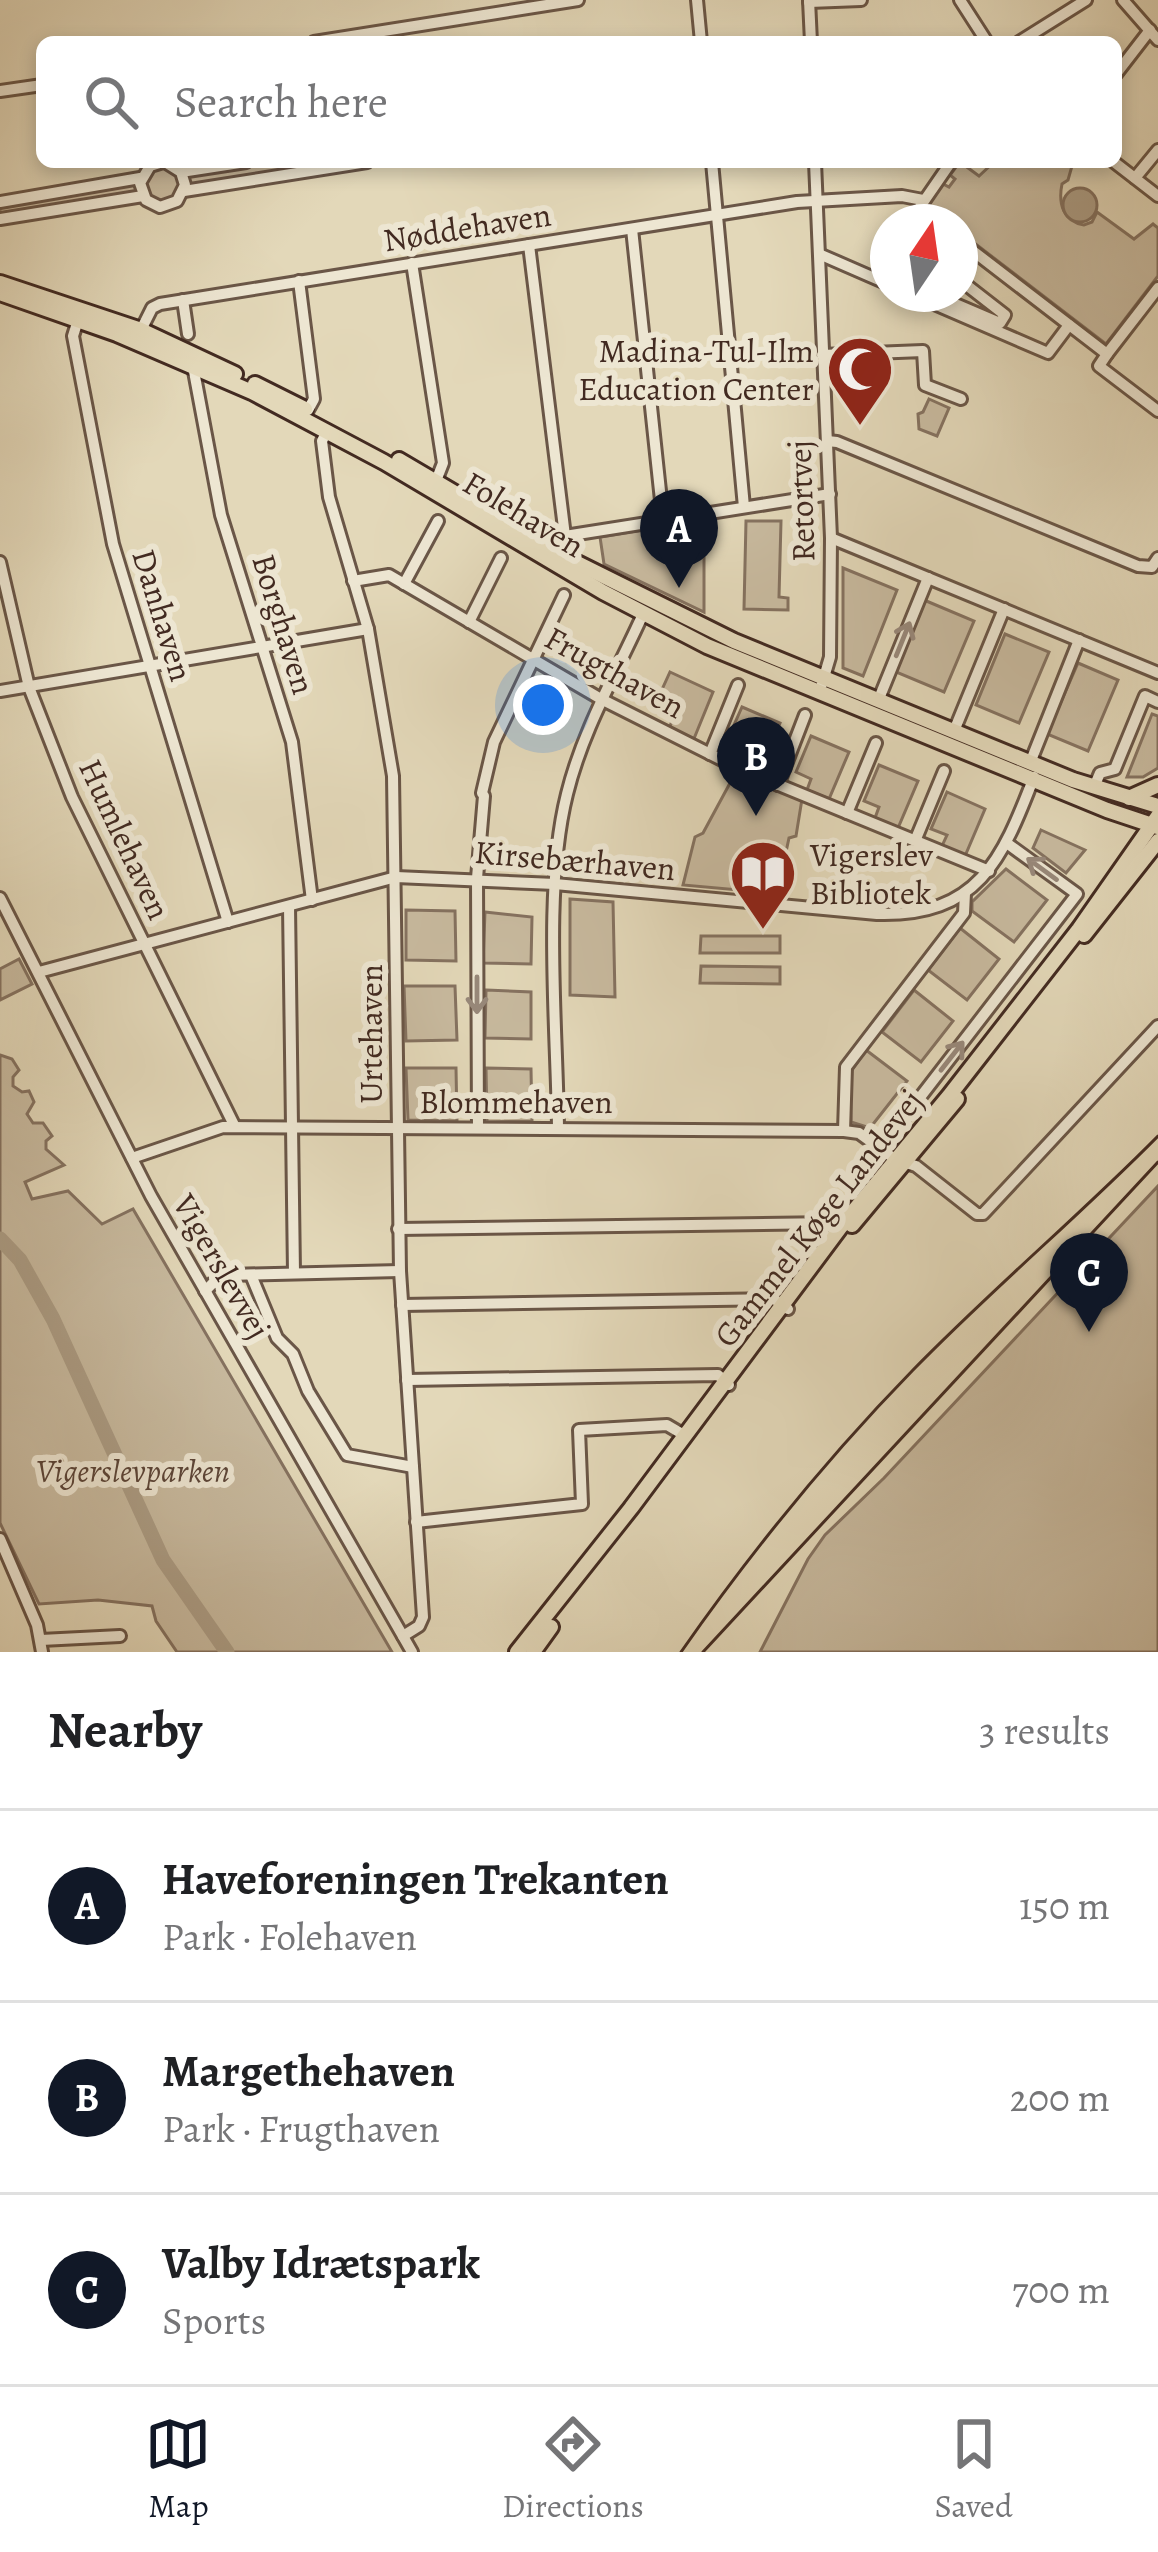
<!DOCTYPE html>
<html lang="en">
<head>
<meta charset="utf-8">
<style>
	:root { --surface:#fff; --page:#f6f6f6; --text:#202124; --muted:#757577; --line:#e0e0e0; --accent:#111827 }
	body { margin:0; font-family:Alegreya,serif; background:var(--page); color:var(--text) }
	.compass { position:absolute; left:870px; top:204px; width:108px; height:108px; border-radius:50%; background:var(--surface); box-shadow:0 6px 18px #0003; rotate:13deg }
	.you { position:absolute; left:543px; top:705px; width:42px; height:42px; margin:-30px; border:9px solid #fff; border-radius:50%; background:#1a73e8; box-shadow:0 0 0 18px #1a73e833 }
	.badge { display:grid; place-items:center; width:78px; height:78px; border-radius:50%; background:var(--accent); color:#fff; font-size:39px; font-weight:700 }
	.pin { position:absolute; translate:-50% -99px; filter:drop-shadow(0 3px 6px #0008) }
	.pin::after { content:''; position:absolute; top:63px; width:42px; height:36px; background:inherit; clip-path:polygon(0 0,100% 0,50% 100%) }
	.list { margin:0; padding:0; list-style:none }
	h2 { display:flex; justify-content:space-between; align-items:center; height:156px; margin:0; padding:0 48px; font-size:51px }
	h2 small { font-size:39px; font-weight:400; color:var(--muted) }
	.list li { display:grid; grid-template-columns:78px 1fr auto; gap:36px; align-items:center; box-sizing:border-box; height:192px; padding:0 48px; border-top:3px solid var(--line) }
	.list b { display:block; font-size:45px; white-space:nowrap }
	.list p { margin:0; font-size:39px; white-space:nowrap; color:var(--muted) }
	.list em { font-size:39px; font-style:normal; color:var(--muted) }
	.icon { flex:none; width:66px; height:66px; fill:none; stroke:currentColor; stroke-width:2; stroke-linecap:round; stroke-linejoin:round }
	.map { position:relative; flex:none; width:1158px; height:1652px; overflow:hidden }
	.search { position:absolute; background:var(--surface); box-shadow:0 6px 18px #0003; left:36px; right:36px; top:36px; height:132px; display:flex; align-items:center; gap:30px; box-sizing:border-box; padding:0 42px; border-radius:18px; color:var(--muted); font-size:45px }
	.sheet { height:732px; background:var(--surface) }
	nav { display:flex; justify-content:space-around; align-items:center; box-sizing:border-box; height:168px; border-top:3px solid var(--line); background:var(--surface); font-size:33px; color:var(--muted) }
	nav a { display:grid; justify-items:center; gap:6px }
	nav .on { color:var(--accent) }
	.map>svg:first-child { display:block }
</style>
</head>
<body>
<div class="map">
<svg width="1158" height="1652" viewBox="0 0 1158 1652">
	<rect width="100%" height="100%" fill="#e3d8b9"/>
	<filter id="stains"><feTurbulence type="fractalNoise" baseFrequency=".00167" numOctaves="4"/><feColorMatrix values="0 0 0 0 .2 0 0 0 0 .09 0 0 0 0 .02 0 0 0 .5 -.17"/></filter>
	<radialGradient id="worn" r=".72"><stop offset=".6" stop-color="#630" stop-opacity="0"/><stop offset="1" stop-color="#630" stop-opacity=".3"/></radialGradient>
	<g fill="#c8ba9f" stroke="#857260" stroke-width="3">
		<polygon points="270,162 338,162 189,185 190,175"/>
		<path d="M960,162L979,176L994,162H1068L1072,166L1068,180L1062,184C1058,203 1063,222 1084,225L1092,222L1097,212L1134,239L1153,224L1158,228V276L1106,344L960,232V222H947L926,206L943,184L949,187L955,179L950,175Z"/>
		<circle cx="162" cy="185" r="17"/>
		<polygon points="135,184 137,194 0,216 0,206"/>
		<polygon points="929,399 949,408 937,436 919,429 918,414 923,412"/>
		<polygon points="704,520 704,612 604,564 600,537"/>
		<polygon points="746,521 781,521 779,597 788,598 788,610 744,609"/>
		<polygon points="843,568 897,590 863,676 843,668"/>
		<polygon points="924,600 974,621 944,692 896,672"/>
		<polygon points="1005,634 1049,652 1019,723 976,705"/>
		<polygon points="1078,663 1118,680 1088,751 1047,734"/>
		<polygon points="670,672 713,692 693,741 669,730 673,717 654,707"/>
		<polygon points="742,707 780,723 760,770 737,761 742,750 726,743"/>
		<polygon points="1152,714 1158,716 1158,768 1143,777 1127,777"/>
		<polygon points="811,736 849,752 829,799 807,790 811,779 796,772"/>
		<polygon points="879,765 918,781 898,828 875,818 879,807 864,801"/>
		<polygon points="736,772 802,799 796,836 789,838 780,880 784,884 782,894 683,885 695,837 703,833"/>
		<polygon points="947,792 985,809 965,856 942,846 947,835 931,829"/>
		<polygon points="1041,830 1085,850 1066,873 1033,848"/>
		<polygon points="1006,869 1047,900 1014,942 972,911 972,902"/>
		<polygon points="570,899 613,902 615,997 570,995"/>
		<polygon points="406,910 455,911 456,961 406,960"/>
		<polygon points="485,912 532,917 531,964 483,963"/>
		<polygon points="960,928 999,959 967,1000 928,970"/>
		<polygon points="701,936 780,936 780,953 700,953"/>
		<polygon points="19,959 32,984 0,1000 0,969"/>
		<polygon points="701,966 780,967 780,984 700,983"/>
		<polygon points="404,986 455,986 457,1040 406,1041"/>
		<polygon points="486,990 531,992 531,1039 485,1038"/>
		<polygon points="914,990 953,1021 921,1062 882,1032"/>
		<polygon points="866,1050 907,1081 870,1128 851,1122 850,1073"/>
		<polygon points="0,1055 12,1059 19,1070 13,1077 13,1086 22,1092 29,1091 34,1102 27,1114 33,1123 43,1123 52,1136 46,1141 46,1149 64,1165 25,1182 32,1199 68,1191 102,1224 133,1209 392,1652 177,1652 156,1621 152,1606 98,1600 39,1604 0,1523"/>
		<polygon points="406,1068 456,1068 457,1121 408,1120"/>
		<polygon points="486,1068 531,1069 532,1121 487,1122"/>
		<polygon points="1158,1186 1158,1652 760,1652 808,1559 825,1535 884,1478"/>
	</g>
	<circle fill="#ac9d85" stroke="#826f5d" stroke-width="3" cx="1080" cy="205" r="17"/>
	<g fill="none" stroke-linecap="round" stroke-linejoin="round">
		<polyline stroke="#ac9d85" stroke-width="15" points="0,1239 20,1260 53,1319 163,1560 227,1652"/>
		<defs>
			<g id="minor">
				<polyline points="697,0 701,42"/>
				<polyline points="809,0 811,42"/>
				<polyline points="960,0 987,42"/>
				<polyline points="1123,0 1158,40"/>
				<polyline points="809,2 861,0"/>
				<polyline points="314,42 578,0"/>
				<polyline points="1019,42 1086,0"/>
				<polyline points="1116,74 1150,30"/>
				<polyline points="0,91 42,85"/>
				<polyline points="163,162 150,166 140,183 146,200 160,207 177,201 185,185 181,172 165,162"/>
				<polyline points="712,162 744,507"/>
				<polyline points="815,162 831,538 830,657 822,684"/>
				<polyline points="1114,162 1158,196"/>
				<polyline points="181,172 246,162"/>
				<polyline points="1135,178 1158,150"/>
				<polyline points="184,191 367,162"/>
				<polyline points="0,202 140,178"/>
				<polyline points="0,219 143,196"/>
				<polyline points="935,222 920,207 951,162"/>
				<polyline points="632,229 663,519"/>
				<polyline points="960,241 1107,354 1099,366 1158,411"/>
				<polyline points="529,245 565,536"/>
				<polyline points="819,254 888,284"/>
				<polyline points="412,263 443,463 436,481"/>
				<polyline points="299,281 314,399 308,410"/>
				<polyline points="911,294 1048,353 1069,325"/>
				<polyline points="947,294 944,299 1000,323 1005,315 960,280"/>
				<polyline points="183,300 188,334"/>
				<polyline points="78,320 73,336 113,544 228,922"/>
				<polyline points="141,330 152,308 160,304 797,202 902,196 923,200"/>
				<polyline points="1107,354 1158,288"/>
				<polyline points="822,355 923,351 925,385 961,399"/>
				<polyline points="193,366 221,515 292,742 312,900"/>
				<polyline points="327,431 322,441 329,497 368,629 393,776 400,1271 423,1617 419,1626 403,1636"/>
				<polyline points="827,441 837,442 1138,566 1152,567 1158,558"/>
				<polyline points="831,538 1158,673"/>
				<polyline points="555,552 565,536 830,494"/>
				<polyline points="0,562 29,687 72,797 235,1127"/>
				<polyline points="353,581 389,575 601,699 740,769 989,871"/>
				<polyline points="404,584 438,521"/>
				<polyline points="469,622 501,558"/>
				<polyline points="0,691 368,629"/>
				<polyline points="878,701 928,578"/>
				<polyline points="954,731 1004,609"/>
				<polyline points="710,754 738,685"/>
				<polyline points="1030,763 1079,640"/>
				<polyline points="778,785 805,715"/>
				<polyline points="1094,787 1100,773 1115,769 1145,696 1158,702"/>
				<polyline points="482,793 494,742 564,595"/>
				<polyline points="847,813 876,743"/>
				<polyline points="915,841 944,771"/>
				<polyline points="0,898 151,1196 412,1652"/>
				<polyline points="289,906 294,1273"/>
				<path d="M39,972L396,877L555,884L877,914C978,917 1002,860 1034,777"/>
				<polyline points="478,1128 477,878 484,796"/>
				<path d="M558,1128C557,1027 543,889 567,794C583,729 616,674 643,614"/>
				<polyline points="844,1131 846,1067 964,913 965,893"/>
				<polyline points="881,1148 1077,894 1008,844"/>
				<polyline points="132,1158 223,1127 844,1131 859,1133 896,1160 916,1166 977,1214 983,1214 1158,1026"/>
				<polyline points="398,1229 834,1223 844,1226"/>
				<polyline points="251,1275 277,1338 293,1354 308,1391 347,1455 413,1467"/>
				<polyline points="205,1291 218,1278 229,1275 400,1271"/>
				<polyline points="402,1305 774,1299 788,1309"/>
				<polyline points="407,1380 718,1375 729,1385"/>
				<polyline points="416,1522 582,1504 579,1430 667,1425 684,1435"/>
				<polyline points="0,1539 37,1625 42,1652"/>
				<polyline points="41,1640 120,1636"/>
			</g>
			<g id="major">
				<polyline points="0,283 141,330 235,374"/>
				<polyline points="0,293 117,334 252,392 384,462 603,592 707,646 1107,810 1158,827"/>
				<polyline points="255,384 305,409"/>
				<polyline points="399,460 555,552 734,641 1073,780 1158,806"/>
				<polyline points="1129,798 1158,785"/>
				<polyline points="1084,935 1158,841"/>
				<polyline points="852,1225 957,1099"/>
				<polyline points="517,1652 631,1508 842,1225 949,1096 1079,929 1158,816"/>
				<polyline points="533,1652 551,1627"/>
			</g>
		</defs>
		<use href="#minor" stroke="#6a5647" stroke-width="16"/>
		<use href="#major" stroke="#422a21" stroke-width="20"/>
		<use href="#minor" stroke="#ede6d2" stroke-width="10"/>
		<use href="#major" stroke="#e3d8b9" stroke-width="14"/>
		<g stroke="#422a21" stroke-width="3">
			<path d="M681,1652C751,1552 828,1457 913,1370C992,1289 1079,1216 1158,1136"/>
			<polyline points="703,1652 1158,1162"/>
		</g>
	</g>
	<defs><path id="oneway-shaft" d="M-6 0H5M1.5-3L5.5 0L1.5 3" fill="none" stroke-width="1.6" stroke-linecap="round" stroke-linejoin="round" transform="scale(3)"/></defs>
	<g stroke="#98887a">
		<use href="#oneway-shaft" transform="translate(903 639) rotate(-68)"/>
		<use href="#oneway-shaft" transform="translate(1042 869) rotate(-144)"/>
		<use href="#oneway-shaft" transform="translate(477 995) rotate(90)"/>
		<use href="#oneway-shaft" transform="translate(952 1056) rotate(-52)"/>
	</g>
	<defs>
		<symbol id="mosque-pin" viewBox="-11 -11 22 30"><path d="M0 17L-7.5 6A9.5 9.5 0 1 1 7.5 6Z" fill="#8f2418" stroke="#ede6d2"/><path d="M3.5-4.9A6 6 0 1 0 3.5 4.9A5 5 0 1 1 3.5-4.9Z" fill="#fff"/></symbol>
		<symbol id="library-pin" viewBox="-11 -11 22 30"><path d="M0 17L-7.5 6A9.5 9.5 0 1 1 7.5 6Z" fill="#8f2418" stroke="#ede6d2"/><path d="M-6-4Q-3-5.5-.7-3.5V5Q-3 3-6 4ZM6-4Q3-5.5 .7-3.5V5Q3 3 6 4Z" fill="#fff"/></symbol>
	</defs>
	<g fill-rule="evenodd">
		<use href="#mosque-pin" x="822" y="331" width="76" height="104"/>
		<use href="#library-pin" x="725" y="835" width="76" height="104"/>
	</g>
	<g text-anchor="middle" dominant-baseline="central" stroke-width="12" stroke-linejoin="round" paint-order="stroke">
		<g font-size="33" fill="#422a21" stroke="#ede6d2">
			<text transform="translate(467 227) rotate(-9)">Nøddehaven</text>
			<text transform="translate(801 501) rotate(-92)">Retortvej</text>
			<text transform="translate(524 514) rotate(31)">Folehaven</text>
			<text transform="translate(163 615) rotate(73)">Danhaven</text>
			<text transform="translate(284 624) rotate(73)">Borghaven</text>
			<text transform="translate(615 672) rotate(29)">Frugthaven</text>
			<text transform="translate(125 839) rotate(65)">Humlehaven</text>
			<text transform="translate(575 860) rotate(5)">Kirsebærhaven</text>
			<text transform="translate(370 1034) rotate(-90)">Urtehaven</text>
			<text x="516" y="1101">Blommehaven</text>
			<text transform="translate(818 1218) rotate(-52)">Gammel Køge Landevej</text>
			<text transform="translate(222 1266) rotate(60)">Vigerslevvej</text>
		</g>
		<g font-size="33" fill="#422a21" stroke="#ede6d2" text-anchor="end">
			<text x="814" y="350">Madina-Tul-Ilm<tspan x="814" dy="38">Education Center</tspan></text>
			<text x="810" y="854" text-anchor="start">Vigerslev<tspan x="810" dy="38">Bibliotek</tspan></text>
		</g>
		<g font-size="33" font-style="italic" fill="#5d473a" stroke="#ede6d2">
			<text x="133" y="1470">Vigerslevparken</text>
		</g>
	</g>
	<rect width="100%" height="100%" filter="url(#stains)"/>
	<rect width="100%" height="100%" fill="url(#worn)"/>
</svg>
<svg class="compass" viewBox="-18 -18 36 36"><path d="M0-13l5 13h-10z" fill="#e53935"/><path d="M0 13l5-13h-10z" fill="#757577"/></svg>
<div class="you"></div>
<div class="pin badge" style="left:679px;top:588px">A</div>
<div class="pin badge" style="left:756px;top:816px">B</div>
<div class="pin badge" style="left:1089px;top:1332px">C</div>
<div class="search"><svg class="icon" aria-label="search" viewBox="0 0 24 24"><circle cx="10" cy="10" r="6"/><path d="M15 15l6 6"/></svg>Search here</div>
</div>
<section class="sheet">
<h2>Nearby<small>3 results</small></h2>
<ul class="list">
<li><span class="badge">A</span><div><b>Haveforeningen Trekanten</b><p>Park · Folehaven</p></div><em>150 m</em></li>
<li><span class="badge">B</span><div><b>Margethehaven</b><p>Park · Frugthaven</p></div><em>200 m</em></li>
<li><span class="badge">C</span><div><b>Valby Idrætspark</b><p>Sports</p></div><em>700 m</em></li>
</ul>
</section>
<nav>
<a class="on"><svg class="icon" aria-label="map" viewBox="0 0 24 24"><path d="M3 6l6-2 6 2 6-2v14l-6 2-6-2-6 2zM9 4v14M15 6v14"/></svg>Map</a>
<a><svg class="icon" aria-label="directions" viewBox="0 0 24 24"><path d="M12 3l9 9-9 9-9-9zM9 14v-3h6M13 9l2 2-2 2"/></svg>Directions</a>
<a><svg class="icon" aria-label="saved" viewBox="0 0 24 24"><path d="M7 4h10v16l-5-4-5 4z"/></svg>Saved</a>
</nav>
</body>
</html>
